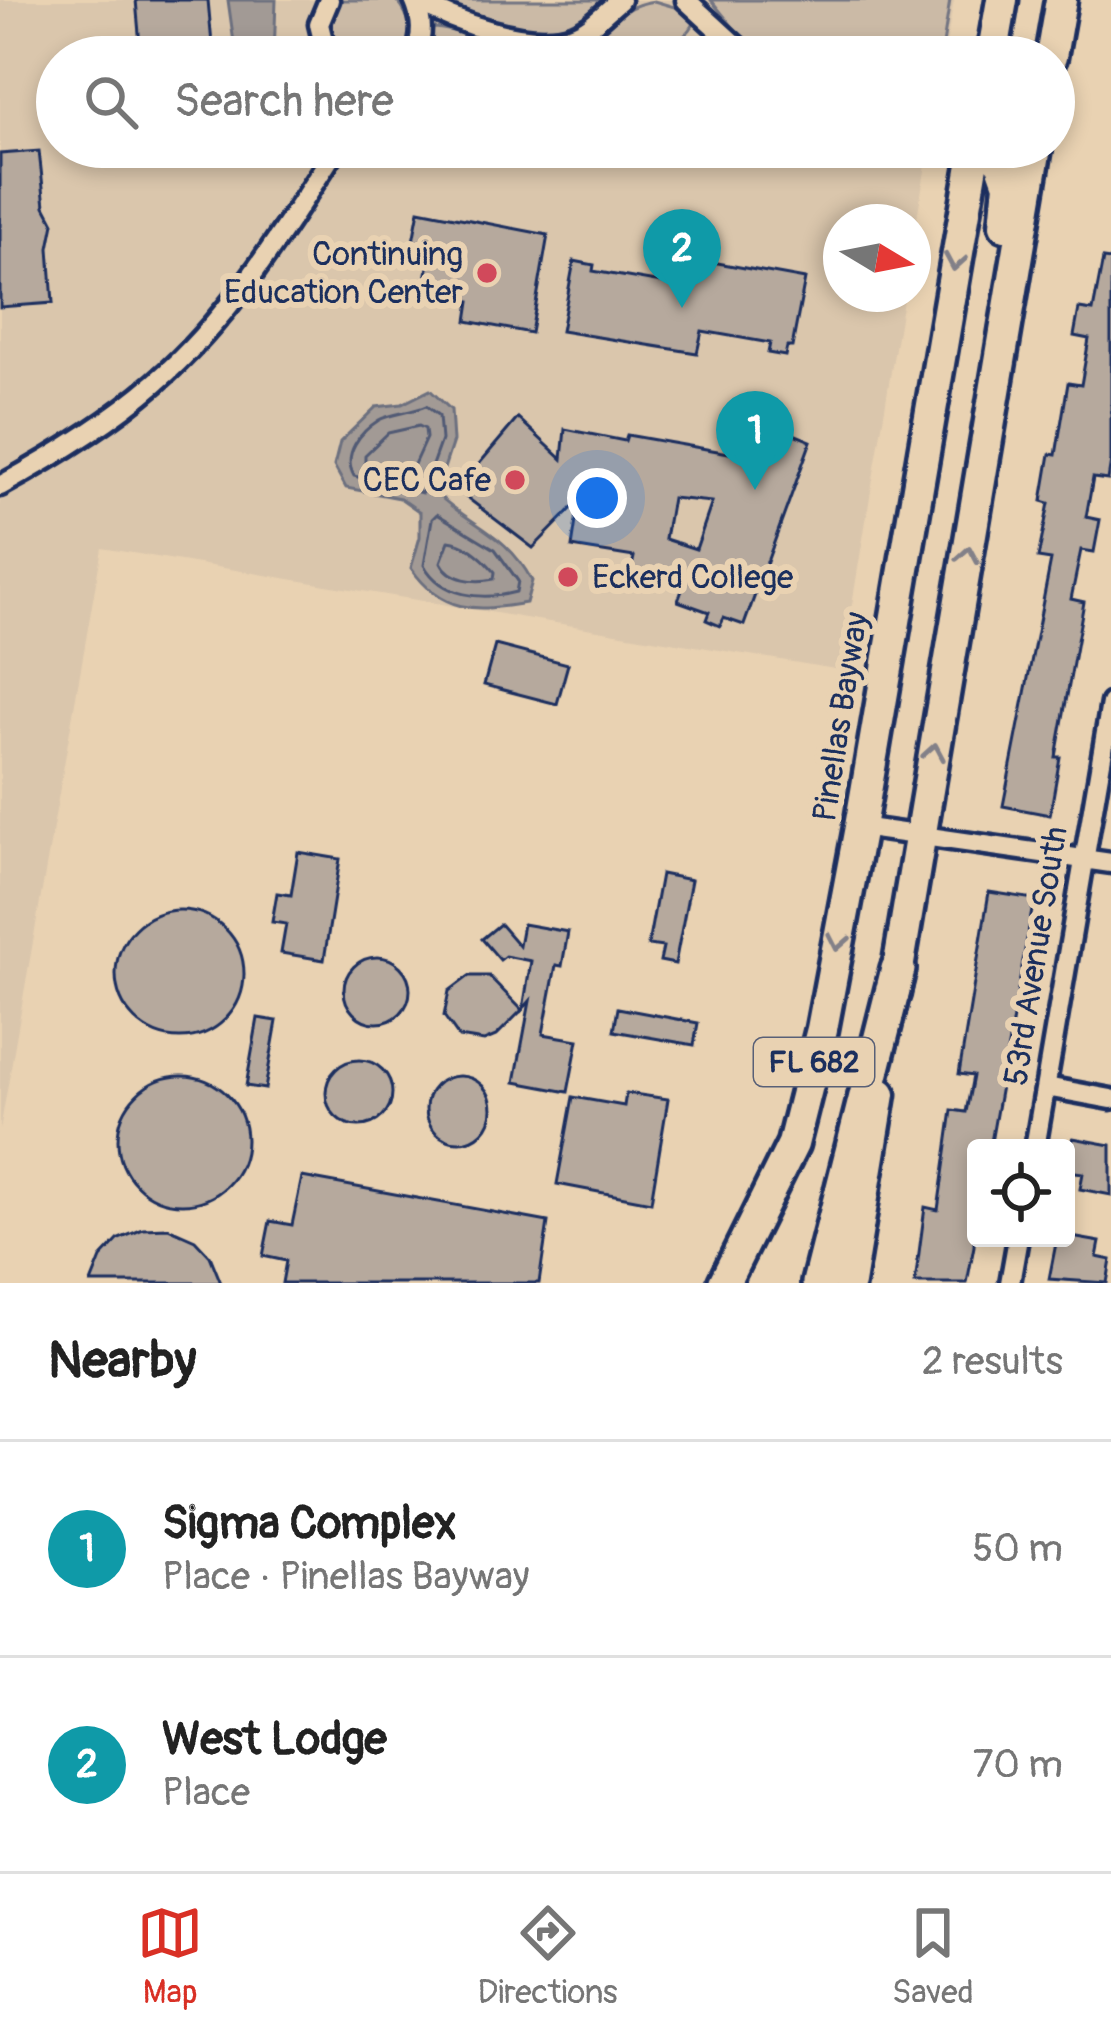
<!DOCTYPE html>
<html lang="en">
<head>
<meta charset="utf-8">
<style>
	:root { --surface:#fff; --page:#f6f6f6; --text:#222; --muted:#767676; --line:#e0e0e0; --accent:#d93025 }
	body { margin:0; font-family:Pangolin,sans-serif; background:var(--page); color:var(--text) }
	.controls { position:absolute; right:36px; bottom:36px; display:grid; overflow:hidden; border-radius:12px; box-shadow:0 6px 18px #0003 }
	.controls button { width:108px; height:108px; display:grid; place-items:center; padding:0; border:0; border-bottom:3px solid var(--line); background:var(--surface); color:var(--text); font:60px sans-serif }
	.compass { position:absolute; left:823px; top:204px; width:108px; height:108px; border-radius:50%; background:var(--surface); box-shadow:0 6px 18px #0003; rotate:100deg }
	.you { position:absolute; left:597px; top:498px; width:42px; height:42px; margin:-30px; border:9px solid #fff; border-radius:50%; background:#1a73e8; box-shadow:0 0 0 18px #1a73e833 }
	.badge { display:grid; place-items:center; width:78px; height:78px; border-radius:50%; background:var(--accent); color:#fff; font-size:39px; font-weight:700 }
	.pin { position:absolute; translate:-50% -99px; filter:drop-shadow(0 3px 6px #0008) }
	.pin::after { content:''; position:absolute; top:63px; width:42px; height:36px; background:inherit; clip-path:polygon(0 0,100% 0,50% 100%) }
	.list { margin:0; padding:0; list-style:none }
	h2 { display:flex; justify-content:space-between; align-items:center; height:156px; margin:0; padding:0 48px; font-size:51px }
	h2 small { font-size:39px; font-weight:400; color:var(--muted) }
	.list li { display:grid; grid-template-columns:78px 1fr auto; gap:36px; align-items:center; box-sizing:border-box; height:216px; padding:0 48px; border-top:3px solid var(--line) }
	.list b { display:block; font-size:45px; white-space:nowrap }
	.list p { margin:0; font-size:39px; white-space:nowrap; color:var(--muted) }
	.list em { font-size:39px; font-style:normal; color:var(--muted) }
	.icon { flex:none; width:66px; height:66px; fill:none; stroke:currentColor; stroke-width:2; stroke-linecap:round; stroke-linejoin:round }
	.map { position:relative; flex:none; width:1111px; height:1283px; overflow:hidden }
	.search { position:absolute; background:var(--surface); box-shadow:0 6px 18px #0003; left:36px; right:36px; top:36px; height:132px; display:flex; align-items:center; gap:30px; box-sizing:border-box; padding:0 42px; border-radius:66px; color:var(--muted); font-size:45px }
	.sheet { height:588px; background:var(--surface) }
	nav { display:flex; justify-content:space-around; align-items:center; box-sizing:border-box; height:168px; border-top:3px solid var(--line); background:var(--surface); font-size:33px; color:var(--muted) }
	nav a { display:grid; justify-items:center; gap:6px }
	nav .on { color:var(--accent) }
	.map>svg:first-child { display:block }
</style>
</head>
<body>
<div class="map">
<svg width="1111" height="1283" viewBox="0 0 1111 1283">
	<rect width="100%" height="100%" fill="#e9d2b2"/>
	<filter id="ink" filterUnits="userSpaceOnUse"><feTurbulence type="fractalNoise" baseFrequency=".00833" numOctaves="2"/><feDisplacementMap in="SourceGraphic" scale="24" xChannelSelector="R" yChannelSelector="G"/><feConvolveMatrix kernelMatrix="1 2 1 2 8 2 1 2 1" color-interpolation-filters="sRGB"/></filter>
	<g filter="url(#ink)">
		<polygon fill="#dac6ac" points="0,0 954,0 944,57 57,57 57,147 929,147 913,242 913,222 841,222 841,294 904,294 841,670 102,548 0,1130"/>
		<g fill="#cbbaa6" stroke="#737482" stroke-width="3">
			<path d="M342,0H396C412,18 415,36 403,57H336L328,24Z"/>
			<path d="M435,0H606C593,10 571,25 555,28C524,35 461,16 435,0Z"/>
			<polygon points="711,0 950,0 941,57 781,57 742,38"/>
			<path d="M654,1L678,8L695,20C691,36 673,39 669,57H529L470,48L432,51L433,28C475,30 530,63 574,48C608,36 611,7 654,1Z"/>
		</g>
		<g fill="#a29a95" stroke="#6c6f7f" stroke-width="3">
			<polygon points="228,0 276,0 274,57 236,57"/>
			<path d="M430,390L451,410L453,441L436,493C472,527 507,533 532,581L526,603C475,612 442,613 411,568L420,537V512L400,498L346,488L334,466L340,442L376,407L402,404Z"/>
		</g>
		<g fill="none" stroke-linecap="round" stroke-linejoin="round">
			<g stroke="#515a74" stroke-width="3">
				<path d="M426,406L439,416L441,440L422,493L354,476C342,454 360,432 379,420C389,414 413,412 426,406Z"/>
				<polygon points="419,426 425,429 426,438 411,471 365,462 365,455 388,433"/>
				<path d="M437,514L495,549L518,581L516,592C482,601 442,597 424,565L432,519Z"/>
				<path d="M449,541C467,543 483,558 495,572L494,579C476,583 450,581 441,562Z"/>
			</g>
		</g>
		<g fill="#b6a99d" stroke="#1b2f5e" stroke-width="3" fill-rule="evenodd">
			<polygon points="136,0 208,0 213,55 181,57 179,43 140,45"/>
			<polygon points="39,151 45,206 54,223 49,248 53,303 0,307 0,154"/>
			<polygon points="419,210 548,235 531,333 467,321 470,301 453,297 454,290 444,288 445,284 426,279 430,257 411,252"/>
			<polygon points="1103,259 1111,260 1111,461 1108,480 1093,478 1086,517 1100,520 1094,552 1081,550 1071,599 1084,602 1056,757 1060,757 1050,815 1003,806 1051,560 1038,558 1049,503 1042,501 1050,454 1056,455 1068,383 1081,385 1089,339 1074,336 1079,309 1093,311"/>
			<polygon points="574,261 594,265 593,271 667,284 707,261 805,279 792,347 787,347 785,356 768,353 770,343 702,331 697,353 561,331"/>
			<path d="M766,414L782,420L779,428L811,441L744,625L724,618L720,626L706,620L709,612L678,601L685,582L631,571L634,557L572,547L579,501L533,548L457,490L518,418L562,459L565,429L625,441L627,435L729,453L742,415L764,423ZM672,498L712,502L696,549L665,539Z"/>
			<polygon points="495,645 568,664 557,704 484,685"/>
			<polygon points="298,852 340,859 324,960 281,953 286,924 272,922 277,893 291,895"/>
			<polygon points="661,874 691,880 675,964 660,961 663,947 648,945"/>
			<polygon points="989,892 1034,899 990,1148 976,1148 974,1246 967,1283 915,1283 925,1207 938,1210 952,1110 966,1112 973,1076 959,1074"/>
			<circle cx="180" cy="974" r="64"/>
			<polygon points="500,924 519,946 523,924 568,932 562,966 556,965 543,1034 578,1040 568,1092 515,1082 530,1001 523,1009 531,961 505,956 500,960 482,939"/>
			<circle cx="377" cy="990" r="33"/>
			<polygon points="469,976 489,976 522,1010 496,1036 484,1041 459,1037 444,1016 449,991"/>
			<polygon points="618,1008 698,1023 694,1045 614,1031"/>
			<polygon points="258,1018 277,1021 265,1089 246,1086"/>
			<circle cx="359" cy="1093" r="33"/>
			<circle cx="182" cy="1140" r="64"/>
			<circle cx="459" cy="1109" r="33"/>
			<polygon points="626,1093 668,1099 651,1202 557,1184 573,1097 624,1106"/>
			<polygon points="1073,1138 1111,1145 1111,1195 1080,1189 1083,1173 1067,1171"/>
			<polygon points="302,1177 548,1222 539,1283 282,1283 286,1261 263,1256 270,1221 292,1225"/>
			<polygon points="168,1228 195,1240 210,1256 221,1283 91,1283 101,1258 119,1239 143,1229"/>
			<polygon points="1066,1236 1100,1242 1097,1257 1111,1260 1107,1283 1049,1279 1057,1238"/>
		</g>
		<g fill="none" stroke-linecap="round" stroke-linejoin="round">
			<defs>
				<g id="street">
					<path d="M414,0C453,21 528,50 573,35C591,29 605,12 620,0"/>
					<path d="M414,0C423,21 423,35 415,57"/>
					<polyline points="686,0 748,57"/>
					<polyline points="327,57 319,24 329,0"/>
					<polyline points="446,57 487,57"/>
					<path d="M0,486C53,457 109,423 155,383C231,317 284,230 337,147"/>
					<polyline points="860,827 1111,863"/>
					<polyline points="1046,1087 1111,1099"/>
					<polyline points="1035,1148 1111,703"/>
					<polyline points="1010,1283 1018,1238"/>
				</g>
				<g id="primary">
					<polyline points="992,57 1002,0"/>
					<polyline points="1051,57 1061,0"/>
					<polyline points="996,147 1009,184 1005,225"/>
					<polyline points="894,993 1036,147"/>
					<polyline points="724,1283 793,1144 822,1029 860,827 976,147"/>
					<polyline points="849,1283 880,1094"/>
				</g>
				<polyline id="highway" points="819,1283 898,969"/>
			</defs>
			<use href="#street" stroke="#1b2f5e" stroke-width="27"/>
			<use href="#primary" stroke="#1b2f5e" stroke-width="39"/>
			<use href="#highway" stroke="#1b2f5e" stroke-width="42"/>
			<use href="#street" stroke="#e9d2b2" stroke-width="18"/>
			<use href="#primary" stroke="#e9d2b2" stroke-width="30"/>
			<use href="#highway" stroke="#e9d2b2" stroke-width="33"/>
		</g>
		<defs><path id="oneway-chevron" d="M-2-3.5L2.5 0L-2 3.5" fill="none" stroke-width="1.6" stroke-linecap="round" stroke-linejoin="round" transform="scale(3)"/></defs>
		<g stroke="#828088">
			<use href="#oneway-chevron" transform="translate(955 262) rotate(100)"/>
			<use href="#oneway-chevron" transform="translate(968 555) rotate(-80)"/>
			<use href="#oneway-chevron" transform="translate(934 752) rotate(-80)"/>
			<use href="#oneway-chevron" transform="translate(838 942) rotate(101)"/>
		</g>
	</g>
	<g fill="#d1495b" stroke="#e9d2b2" stroke-width="4.5">
		<circle cx="487" cy="273" r="12"/>
		<circle cx="515" cy="480" r="12"/>
		<circle cx="568" cy="577" r="12"/>
	</g>
	<g text-anchor="middle" dominant-baseline="central" stroke-width="12" stroke-linejoin="round" paint-order="stroke">
		<rect fill="#e9d2b2" stroke="#596077" stroke-width="3" x="754" y="1038" width="120" height="48" rx="9"/>
		<g font-size="30" font-weight="bold" fill="#1b2f5e">
			<text x="814" y="1062">FL 682</text>
		</g>
		<g font-size="33" fill="#1b2f5e" stroke="#e9d2b2" text-anchor="end">
			<text x="463" y="254">Continuing<tspan x="463" dy="38">Education Center</tspan></text>
			<text x="491" y="480">CEC Cafe</text>
			<text x="592" y="577" text-anchor="start">Eckerd College</text>
		</g>
		<g font-size="33" fill="#1b2f5e" stroke="#e9d2b2">
			<text transform="translate(841 717) rotate(-81)">Pinellas Bayway</text>
			<text transform="translate(1036 956) rotate(-81)">53rd Avenue South</text>
		</g>
	</g>
</svg>
<div class="controls">
<button><svg class="icon" aria-label="locate" viewBox="0 0 24 24"><circle cx="12" cy="12" r="6"/><path d="M12 2v4M12 18v4M2 12h4M18 12h4"/></svg></button>
</div>
<svg class="compass" viewBox="-18 -18 36 36"><path d="M0-13l5 13h-10z" fill="#e53935"/><path d="M0 13l5-13h-10z" fill="#767676"/></svg>
<div class="you"></div>
<div class="pin badge" style="left:755px;top:490px;background:#0f9aa8">1</div>
<div class="pin badge" style="left:682px;top:308px;background:#0f9aa8">2</div>
<div class="search"><svg class="icon" aria-label="search" viewBox="0 0 24 24"><circle cx="10" cy="10" r="6"/><path d="M15 15l6 6"/></svg>Search here</div>
</div>
<section class="sheet">
<h2>Nearby<small>2 results</small></h2>
<ul class="list">
<li><span class="badge" style="background:#0f9aa8">1</span><div><b>Sigma Complex</b><p>Place · Pinellas Bayway</p></div><em>50 m</em></li>
<li><span class="badge" style="background:#0f9aa8">2</span><div><b>West Lodge</b><p>Place</p></div><em>70 m</em></li>
</ul>
</section>
<nav>
<a class="on"><svg class="icon" aria-label="map" viewBox="0 0 24 24"><path d="M3 6l6-2 6 2 6-2v14l-6 2-6-2-6 2zM9 4v14M15 6v14"/></svg>Map</a>
<a><svg class="icon" aria-label="directions" viewBox="0 0 24 24"><path d="M12 3l9 9-9 9-9-9zM9 14v-3h6M13 9l2 2-2 2"/></svg>Directions</a>
<a><svg class="icon" aria-label="saved" viewBox="0 0 24 24"><path d="M7 4h10v16l-5-4-5 4z"/></svg>Saved</a>
</nav>
</body>
</html>
